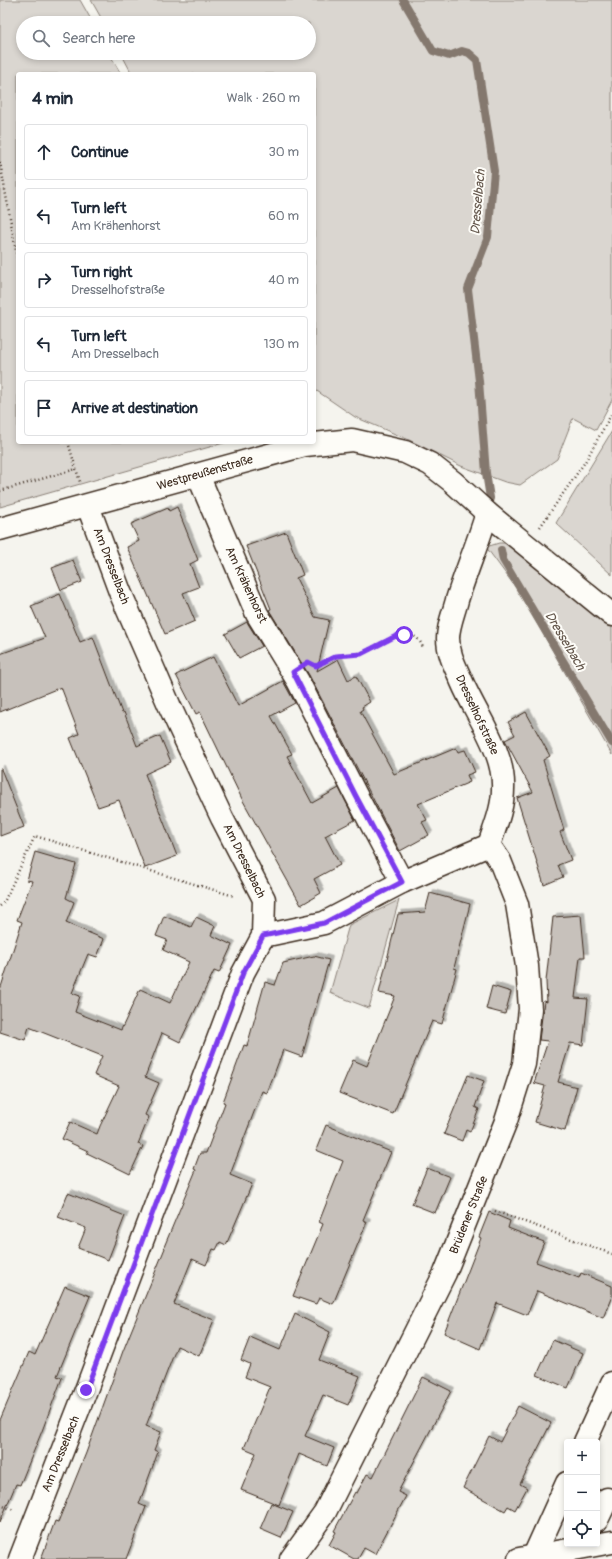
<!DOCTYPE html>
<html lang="en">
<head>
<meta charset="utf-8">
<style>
	:root { --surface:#fff; --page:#f6f6f7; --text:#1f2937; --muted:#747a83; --line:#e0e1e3 }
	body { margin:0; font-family:Pangolin,sans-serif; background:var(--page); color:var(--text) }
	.controls { position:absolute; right:12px; bottom:12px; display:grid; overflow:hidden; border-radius:4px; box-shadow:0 2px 6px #0003 }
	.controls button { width:36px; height:36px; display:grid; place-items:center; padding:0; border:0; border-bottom:1px solid var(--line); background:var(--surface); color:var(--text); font:20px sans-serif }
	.stop { position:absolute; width:12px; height:12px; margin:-9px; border:3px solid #7c3aed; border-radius:50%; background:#fff }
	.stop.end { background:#7c3aed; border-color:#fff; box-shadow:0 1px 4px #0008 }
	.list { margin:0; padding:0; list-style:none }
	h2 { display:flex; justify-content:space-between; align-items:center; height:52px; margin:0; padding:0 16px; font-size:17px }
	h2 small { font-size:13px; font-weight:400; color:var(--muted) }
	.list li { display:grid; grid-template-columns:26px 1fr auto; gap:12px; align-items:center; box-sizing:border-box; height:56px; margin:0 8px 8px; padding:0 8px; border:1px solid var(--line); border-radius:4px }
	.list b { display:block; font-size:15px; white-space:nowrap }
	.list p { margin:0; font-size:13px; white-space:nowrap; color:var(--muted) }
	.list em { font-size:13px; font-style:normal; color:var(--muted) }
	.icon { flex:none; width:22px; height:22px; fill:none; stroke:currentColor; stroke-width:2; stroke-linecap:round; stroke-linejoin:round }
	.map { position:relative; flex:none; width:612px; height:1559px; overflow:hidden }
	.search { position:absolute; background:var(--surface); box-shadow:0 2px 6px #0003; left:16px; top:16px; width:300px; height:44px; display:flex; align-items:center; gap:10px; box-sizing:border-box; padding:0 14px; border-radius:22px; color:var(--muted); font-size:15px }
	.panel { position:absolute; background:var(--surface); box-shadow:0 2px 6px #0003; left:16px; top:72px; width:300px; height:372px; border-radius:4px }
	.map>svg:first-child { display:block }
</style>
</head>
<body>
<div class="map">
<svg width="612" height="1559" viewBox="0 0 612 1559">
	<defs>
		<filter id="shadow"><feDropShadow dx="3.5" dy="-3.5" stdDeviation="0" flood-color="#0004"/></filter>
	</defs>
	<rect width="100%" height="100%" fill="#f5f4ee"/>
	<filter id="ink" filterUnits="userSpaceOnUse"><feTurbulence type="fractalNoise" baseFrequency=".025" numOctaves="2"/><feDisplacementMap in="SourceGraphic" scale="8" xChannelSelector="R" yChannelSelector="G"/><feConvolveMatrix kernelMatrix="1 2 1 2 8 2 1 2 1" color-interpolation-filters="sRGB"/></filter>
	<g filter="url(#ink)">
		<g fill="#dad6d0" stroke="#8a8077">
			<polygon points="0,0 80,0 93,23 23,23 23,53 109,53 121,74 18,74 18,442 227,442 0,507"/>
			<polygon points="91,0 612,0 612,400 596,430 573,418 557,459 520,485 505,482 461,466 407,439 355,417 314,389 314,74 132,74 121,53 309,53 309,23 104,23"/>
			<polygon points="612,431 612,575 556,523"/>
			<polygon points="499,543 510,543 533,554 612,626 612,755 519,592 486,547"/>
			<polygon points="399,900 369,1008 330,993 349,925"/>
		</g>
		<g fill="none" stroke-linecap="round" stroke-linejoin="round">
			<g stroke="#84786e" stroke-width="8">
				<polyline points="403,0 433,51 449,56 462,51 469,53 477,60 494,171 488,237 468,289 479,381 486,473 490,498"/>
				<polyline points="501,550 503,560 612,743"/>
			</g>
		</g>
		<g fill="#c7c1bb" stroke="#3b2a1e" filter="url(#shadow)">
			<polygon points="177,507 198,560 190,564 199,587 183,593 195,621 165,634 127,547 139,541 131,524 168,508 169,511"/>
			<polygon points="286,532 303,575 296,578 315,617 329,620 317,671 338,659 348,680 356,676 370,702 362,707 363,709 360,711 394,774 456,748 458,752 465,750 475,772 467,775 470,782 418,804 427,820 422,822 429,835 400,851 309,675 269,610 271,609 246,546"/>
			<polygon points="73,560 82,582 61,590 52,568"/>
			<polygon points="60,594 80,642 93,637 122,713 124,712 137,746 160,736 171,762 145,774 177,856 145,868 119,800 98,807 70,738 79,734 61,687 0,712 0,654 45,638 31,606"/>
			<polygon points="247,622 262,646 239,658 225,634"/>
			<polygon points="213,657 238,706 283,681 295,703 271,716 292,754 287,756 312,803 339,788 355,820 325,836 340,865 314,879 321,893 301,905 242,799 200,712 196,714 176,675"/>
			<polygon points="526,712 550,756 543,760 564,830 560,832 571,860 558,865 563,877 544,885 517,798 533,792 505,740 515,735 508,722"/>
			<polygon points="0,769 1,769 24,827 0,836"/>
			<polygon points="35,852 76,864 66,898 74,902 66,923 104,939 97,957 88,954 72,993 80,996 75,1012 121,1030 140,989 170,1003 189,962 163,950 167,940 156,936 164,916 191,927 196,917 215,926 211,935 232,945 219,973 214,971 180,1042 162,1033 145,1077 159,1083 145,1115 149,1117 138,1144 143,1146 130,1174 87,1153 88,1151 62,1139 70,1122 97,1134 100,1126 119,1086 94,1075 102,1056 29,1027 25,1040 0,1032 0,990 22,922 17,920 32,881 27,880"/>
			<polygon points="430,893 470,904 454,968 457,969 442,1024 432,1021 393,1114 339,1093 353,1060 367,1066 395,996 379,993 398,914 425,912"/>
			<polygon points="581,915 585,957 580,957 575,998 588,999 583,1045 570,1043 558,1082 577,1087 565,1131 535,1122 545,1086 534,1083 548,1041 539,1040 544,1001 547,1002 546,981 553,917"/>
			<polygon points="314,956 329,960 302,1057 283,1050 267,1093 262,1091 230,1175 252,1184 226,1245 220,1242 216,1250 213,1249 206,1265 192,1259 174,1304 214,1320 199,1356 177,1346 146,1426 161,1432 154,1450 158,1452 139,1504 146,1507 126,1559 41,1559 55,1521 58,1522 86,1453 123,1351 165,1248 164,1247 196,1170 194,1169 200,1153 206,1153 225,1103 223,1102 244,1045 247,1046 265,982 275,985 283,963"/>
			<polygon points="492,986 511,992 505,1014 486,1009"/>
			<polygon points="468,1075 484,1081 475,1107 479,1109 470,1132 466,1130 462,1141 444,1134"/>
			<polygon points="326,1125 391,1152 363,1220 367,1222 333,1304 319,1298 316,1304 293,1296 323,1224 319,1222 343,1161 316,1150"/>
			<polygon points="427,1168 450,1177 435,1213 412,1204"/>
			<polygon points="68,1193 125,1216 108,1260 78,1248 86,1228 58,1217"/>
			<polygon points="489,1212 510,1221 508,1228 544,1242 536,1262 579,1278 581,1273 612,1286 612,1296 603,1318 537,1291 527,1315 497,1303 480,1349 444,1333 481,1238 479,1237"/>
			<polygon points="65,1286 90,1296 57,1376 62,1378 42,1431 20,1485 16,1484 0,1522 0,1420 29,1352 35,1355"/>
			<polygon points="295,1314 330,1332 319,1360 360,1376 348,1405 323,1395 305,1436 334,1448 327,1466 299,1454 279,1505 241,1490 256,1453 244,1448 270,1387 245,1377 250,1364 241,1360 250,1337 280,1350"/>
			<polygon points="553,1340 583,1353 568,1388 537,1375"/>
			<polygon points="423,1377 451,1391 398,1492 406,1496 375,1554 364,1548 358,1559 354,1559 329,1545 336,1532 334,1531 355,1492 357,1493 367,1474 373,1477"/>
			<polygon points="518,1406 551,1423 520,1484 527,1488 515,1510 508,1506 505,1511 463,1488 489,1436 500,1442"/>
			<polygon points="271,1503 293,1512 281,1538 260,1529"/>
		</g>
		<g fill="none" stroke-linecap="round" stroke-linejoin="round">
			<defs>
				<g id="minor">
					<polyline points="198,475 257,614 298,681 356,795 402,882"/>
					<polyline points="0,529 305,445 352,440 405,452 430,464 453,482 487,513 612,615"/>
					<path d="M263,936L324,923L402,882L489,845C495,827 503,808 503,789C505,752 476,715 462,682C456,668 448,654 448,638C448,626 454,612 457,600C466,571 478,543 487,513"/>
					<polyline points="585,1442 612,1383"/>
					<polyline points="597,1520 607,1499"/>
					<polyline points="534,1556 567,1483"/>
					<polyline points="20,1559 86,1390 243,973 263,936 264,899 222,818 170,707 120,592 88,506"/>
					<polyline points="291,1559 325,1512 445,1273 506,1121 524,1064 530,1009 527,966 517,904 500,861 489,845"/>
					<polyline points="519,1559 612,1542"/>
				</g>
			</defs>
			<use href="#minor" stroke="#3b2a1e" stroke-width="25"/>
			<g stroke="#3b2a1e" stroke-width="2.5" stroke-dasharray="1 3" stroke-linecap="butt">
				<polyline points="0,162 18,262"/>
				<polyline points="68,442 80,482"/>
				<polyline points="0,491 76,469"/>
				<polyline points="540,527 585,462 612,413"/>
				<path d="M317,666C325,662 334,656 343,655C349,654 356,655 361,653C378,648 413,618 423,648"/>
				<polyline points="0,906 4,902 35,836 234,896"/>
				<polyline points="495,1211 612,1254"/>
				<polyline points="0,1505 14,1510"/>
			</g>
			<use href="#minor" stroke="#fdfcf7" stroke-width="22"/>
		</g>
	</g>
	<g fill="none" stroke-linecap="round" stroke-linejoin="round" filter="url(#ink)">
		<polyline stroke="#7c3aed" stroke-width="5" points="86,1390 243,973 263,936 324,923 402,882 356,796 293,672 308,662 316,666 336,656 361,654 396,636 404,635"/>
	</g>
	<g text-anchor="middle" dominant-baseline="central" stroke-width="4" stroke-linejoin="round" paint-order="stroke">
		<g font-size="12" fill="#3b2a1e" stroke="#fdfcf7">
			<text transform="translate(205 473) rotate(-16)">Westpreußenstraße</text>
			<text transform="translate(111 566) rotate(69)">Am Dresselbach</text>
			<text transform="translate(246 585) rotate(65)">Am Krähenhorst</text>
			<text transform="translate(477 715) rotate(65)">Dresselhofstraße</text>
			<text transform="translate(244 861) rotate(64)">Am Dresselbach</text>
			<text transform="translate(469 1215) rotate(-68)">Brüdener Straße</text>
			<text transform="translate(61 1454) rotate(-68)">Am Dresselbach</text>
		</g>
		<g font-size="13" font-style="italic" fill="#65584d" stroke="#fdfcf7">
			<text transform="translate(478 202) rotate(-85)">Dresselbach</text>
			<text transform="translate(565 641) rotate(59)">Dresselbach</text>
		</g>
	</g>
</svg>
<div class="controls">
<button>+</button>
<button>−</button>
<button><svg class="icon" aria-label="locate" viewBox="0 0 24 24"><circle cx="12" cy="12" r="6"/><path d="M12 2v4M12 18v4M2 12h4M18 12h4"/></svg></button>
</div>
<div class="stop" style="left:404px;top:635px"></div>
<div class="stop end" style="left:86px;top:1390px"></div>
<div class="search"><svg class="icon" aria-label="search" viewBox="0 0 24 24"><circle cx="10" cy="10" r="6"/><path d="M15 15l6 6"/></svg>Search here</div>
<section class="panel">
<h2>4 min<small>Walk · 260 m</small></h2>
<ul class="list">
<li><svg class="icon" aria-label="ahead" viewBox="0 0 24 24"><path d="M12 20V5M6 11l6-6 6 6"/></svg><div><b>Continue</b></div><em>30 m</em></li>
<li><svg class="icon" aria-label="left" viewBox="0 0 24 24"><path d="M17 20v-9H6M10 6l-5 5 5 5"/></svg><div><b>Turn left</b><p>Am Krähenhorst</p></div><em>60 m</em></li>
<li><svg class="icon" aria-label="right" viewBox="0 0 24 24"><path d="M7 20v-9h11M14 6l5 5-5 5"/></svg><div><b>Turn right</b><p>Dresselhofstraße</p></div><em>40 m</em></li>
<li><svg class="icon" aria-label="left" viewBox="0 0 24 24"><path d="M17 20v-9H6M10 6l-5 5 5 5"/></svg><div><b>Turn left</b><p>Am Dresselbach</p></div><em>130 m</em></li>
<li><svg class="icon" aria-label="arrive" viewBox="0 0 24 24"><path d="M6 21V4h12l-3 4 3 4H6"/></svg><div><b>Arrive at destination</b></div></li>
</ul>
</section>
</div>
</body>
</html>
